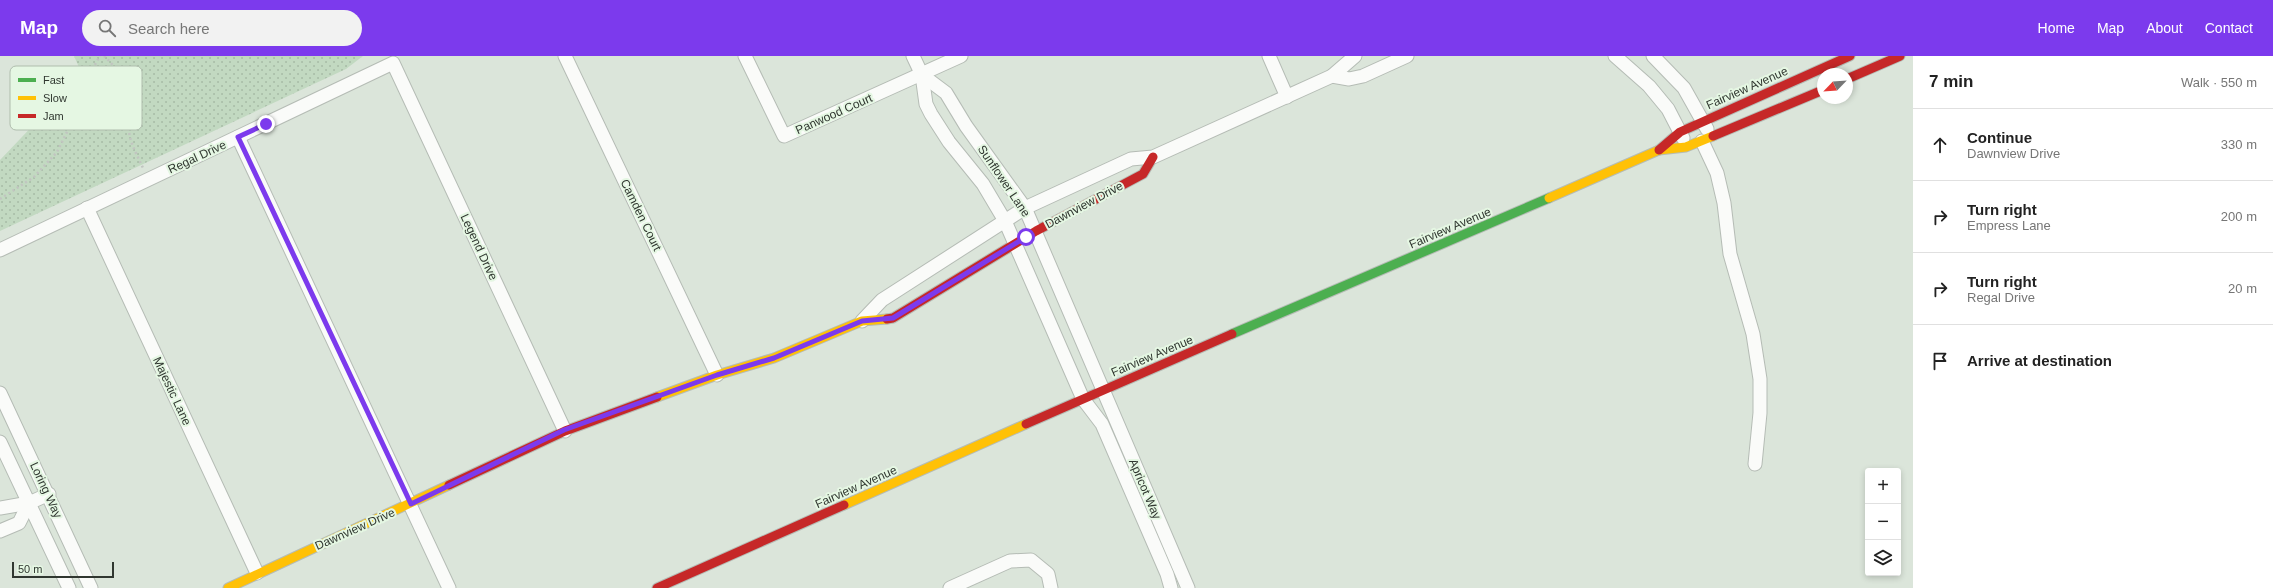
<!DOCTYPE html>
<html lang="en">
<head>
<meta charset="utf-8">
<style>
	:root { --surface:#fff; --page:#f2f2f2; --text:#222; --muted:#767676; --line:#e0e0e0; --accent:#7c3aed }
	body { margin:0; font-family:Arial,sans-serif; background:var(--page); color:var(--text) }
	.controls { position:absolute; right:12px; bottom:12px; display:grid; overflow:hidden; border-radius:4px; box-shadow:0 2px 6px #0003 }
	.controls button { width:36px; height:36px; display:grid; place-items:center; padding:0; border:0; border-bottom:1px solid var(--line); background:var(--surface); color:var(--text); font:20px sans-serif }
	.compass { position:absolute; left:1817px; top:12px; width:36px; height:36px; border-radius:50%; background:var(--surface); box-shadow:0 2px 6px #0003; rotate:245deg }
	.scale { position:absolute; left:12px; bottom:10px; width:102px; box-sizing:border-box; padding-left:4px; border:2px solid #303730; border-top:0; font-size:11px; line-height:14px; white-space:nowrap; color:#303730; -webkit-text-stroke:3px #e5f7e3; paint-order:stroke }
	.stop { position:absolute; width:12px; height:12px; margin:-9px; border:3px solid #7c3aed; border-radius:50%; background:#fff }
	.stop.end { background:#7c3aed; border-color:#fff; box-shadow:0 1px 4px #0008 }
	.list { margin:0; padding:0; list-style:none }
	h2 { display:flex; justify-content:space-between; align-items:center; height:52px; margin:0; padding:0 16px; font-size:17px }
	h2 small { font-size:13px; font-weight:400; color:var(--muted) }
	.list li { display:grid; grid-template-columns:26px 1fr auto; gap:12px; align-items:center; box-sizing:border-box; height:72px; padding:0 16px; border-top:1px solid var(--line) }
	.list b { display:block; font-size:15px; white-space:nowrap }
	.list p { margin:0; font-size:13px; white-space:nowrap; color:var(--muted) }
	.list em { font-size:13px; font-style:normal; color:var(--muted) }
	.icon { flex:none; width:22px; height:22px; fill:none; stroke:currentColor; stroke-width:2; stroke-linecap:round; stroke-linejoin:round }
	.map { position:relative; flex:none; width:1913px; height:532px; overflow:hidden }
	header { display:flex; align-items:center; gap:24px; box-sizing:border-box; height:56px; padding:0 20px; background:var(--accent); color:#fff }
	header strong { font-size:19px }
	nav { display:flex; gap:22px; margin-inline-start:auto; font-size:14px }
	.search { width:280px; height:36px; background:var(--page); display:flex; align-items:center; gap:10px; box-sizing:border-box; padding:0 14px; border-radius:22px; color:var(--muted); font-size:15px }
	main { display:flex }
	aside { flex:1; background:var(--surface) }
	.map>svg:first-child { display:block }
</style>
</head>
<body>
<header>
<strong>Map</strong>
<div class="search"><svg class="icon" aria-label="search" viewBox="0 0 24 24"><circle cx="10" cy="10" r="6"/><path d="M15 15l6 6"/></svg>Search here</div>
<nav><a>Home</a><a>Map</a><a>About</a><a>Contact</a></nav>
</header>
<main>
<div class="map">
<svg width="1913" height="532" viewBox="0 0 1913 532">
	<defs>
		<pattern id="park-dots" width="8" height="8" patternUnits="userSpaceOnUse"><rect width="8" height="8" fill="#c2d9c1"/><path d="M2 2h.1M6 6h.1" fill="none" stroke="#a7bba6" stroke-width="1.8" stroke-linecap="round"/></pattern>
	</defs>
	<rect width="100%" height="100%" fill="#dbe5da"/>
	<polygon fill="url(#park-dots)" points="74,0 363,0 346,13 0,175 0,104 82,18"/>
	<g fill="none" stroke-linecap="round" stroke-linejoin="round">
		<defs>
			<g id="street">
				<polyline points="565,0 717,319"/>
				<polyline points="745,0 784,80 961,0"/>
				<polyline points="913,0 922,19 926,48 931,58 949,86 983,128 1005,165 1083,343 1102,368 1167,518 1171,532"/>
				<polyline points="1269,0 1287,41"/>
				<polyline points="1615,0 1649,30 1668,53 1683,82"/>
				<polyline points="1653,0 1684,32 1707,73"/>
				<polyline points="922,19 946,37 966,70 1025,152 1188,532"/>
				<polyline points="1332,20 1349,23 1363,20 1407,0"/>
				<polyline points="238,81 449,532"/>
				<polyline points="1702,85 1717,117 1724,147 1730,198 1753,278 1760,323 1760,357 1755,408"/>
				<polyline points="87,152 257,517"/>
				<polyline points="0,194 393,7 565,375"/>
				<polyline points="862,265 882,244 1025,152 1131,103 1153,101 1332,20 1355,0"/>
				<polyline points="0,337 91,532"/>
				<polyline points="0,386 69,532"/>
				<polyline points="0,452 29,447 49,438"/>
				<polyline points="0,475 19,467 29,447"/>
				<polyline points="950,532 1010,505 1031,504 1048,518 1051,532"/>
			</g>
			<polyline id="fast" points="1232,278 1549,142"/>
			<g id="slow">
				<polyline points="1549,142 1659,94 1686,91 1713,80"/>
				<polyline points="657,341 717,319 774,302 862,265 887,263"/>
				<polyline points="844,449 1026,368"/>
				<polyline points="228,532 449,429"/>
			</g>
			<g id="jam">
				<polyline points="1847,23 1900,0"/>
				<polyline points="1713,80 1823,34"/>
				<polyline points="1659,94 1680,76 1850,0"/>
				<polyline points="887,263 893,262 1036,175 1143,118 1153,101"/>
				<polyline points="1026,368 1232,278"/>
				<polyline points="449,429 565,375 657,341"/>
				<polyline points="657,532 844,449"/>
			</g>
		</defs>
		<use href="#street" stroke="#b5bcb5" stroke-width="15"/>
		<use href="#fast" stroke="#b5bcb5" stroke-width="11"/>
		<use href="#slow" stroke="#b5bcb5" stroke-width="11"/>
		<use href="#jam" stroke="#b5bcb5" stroke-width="11"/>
		<g stroke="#c1c5c0" stroke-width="2.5" stroke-dasharray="2 3" stroke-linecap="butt">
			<path d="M104,0C137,32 125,36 129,75C130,87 138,101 143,112"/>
			<polyline points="0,143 34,121 57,96 71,68 83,29 100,0"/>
		</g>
		<use href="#street" stroke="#fafbf9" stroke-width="13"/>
		<use href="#fast" stroke="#4caf50" stroke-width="9"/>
		<use href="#slow" stroke="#ffc107" stroke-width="9"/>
		<use href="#jam" stroke="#c62828" stroke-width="9"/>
	</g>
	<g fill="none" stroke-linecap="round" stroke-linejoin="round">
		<polyline stroke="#7c3aed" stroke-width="5" points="266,68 238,81 411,448 564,374 717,319 774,302 862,265 893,262 1026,181"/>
	</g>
	<g text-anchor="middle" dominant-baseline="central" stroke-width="4" stroke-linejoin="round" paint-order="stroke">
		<g font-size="12" fill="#303730" stroke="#e5f7e3">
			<text transform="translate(1747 32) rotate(-24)">Fairview Avenue</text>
			<text transform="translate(834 58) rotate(-24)">Panwood Court</text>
			<text transform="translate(197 101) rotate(-25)">Regal Drive</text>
			<text transform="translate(1004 125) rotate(56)">Sunflower Lane</text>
			<text transform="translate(1084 149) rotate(-28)">Dawnview Drive</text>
			<text transform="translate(641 159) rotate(64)">Camden Court</text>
			<text transform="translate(1450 172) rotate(-23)">Fairview Avenue</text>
			<text transform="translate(479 191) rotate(65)">Legend Drive</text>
			<text transform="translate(1152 300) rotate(-23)">Fairview Avenue</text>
			<text transform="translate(172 335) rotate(65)">Majestic Lane</text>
			<text transform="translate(856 431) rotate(-24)">Fairview Avenue</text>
			<text transform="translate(1145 433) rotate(67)">Apricot Way</text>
			<text transform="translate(46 434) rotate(65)">Loring Way</text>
			<text transform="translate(355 473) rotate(-24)">Dawnview Drive</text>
		</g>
	</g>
	<rect x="10" y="10" width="132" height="64" rx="6" fill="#e5f7e3" stroke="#afbdad" stroke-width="1"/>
	<rect x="18" y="22" width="18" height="4" fill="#4caf50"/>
	<rect x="18" y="40" width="18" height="4" fill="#ffc107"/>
	<rect x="18" y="58" width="18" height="4" fill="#c62828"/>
	<g font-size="11" fill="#303730">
		<text x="43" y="28">Fast</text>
		<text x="43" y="46">Slow</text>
		<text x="43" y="64">Jam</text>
	</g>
</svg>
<div class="controls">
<button>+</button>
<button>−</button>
<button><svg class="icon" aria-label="layers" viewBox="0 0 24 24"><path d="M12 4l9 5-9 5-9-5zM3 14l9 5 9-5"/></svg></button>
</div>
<svg class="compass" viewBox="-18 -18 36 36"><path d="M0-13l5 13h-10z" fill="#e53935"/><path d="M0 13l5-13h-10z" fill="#767676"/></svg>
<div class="scale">50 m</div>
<div class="stop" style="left:1026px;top:181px"></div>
<div class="stop end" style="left:266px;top:68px"></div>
</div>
<aside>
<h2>7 min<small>Walk · 550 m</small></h2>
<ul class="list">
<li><svg class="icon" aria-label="ahead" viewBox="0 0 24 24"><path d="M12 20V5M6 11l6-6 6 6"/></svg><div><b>Continue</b><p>Dawnview Drive</p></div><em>330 m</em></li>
<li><svg class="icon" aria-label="right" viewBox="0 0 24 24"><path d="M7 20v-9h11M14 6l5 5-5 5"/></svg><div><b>Turn right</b><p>Empress Lane</p></div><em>200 m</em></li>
<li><svg class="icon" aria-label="right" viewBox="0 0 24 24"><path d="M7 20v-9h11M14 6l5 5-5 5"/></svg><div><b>Turn right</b><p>Regal Drive</p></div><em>20 m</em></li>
<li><svg class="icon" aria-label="arrive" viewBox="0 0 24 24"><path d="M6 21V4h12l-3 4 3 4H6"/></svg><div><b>Arrive at destination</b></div></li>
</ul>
</aside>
</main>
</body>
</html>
